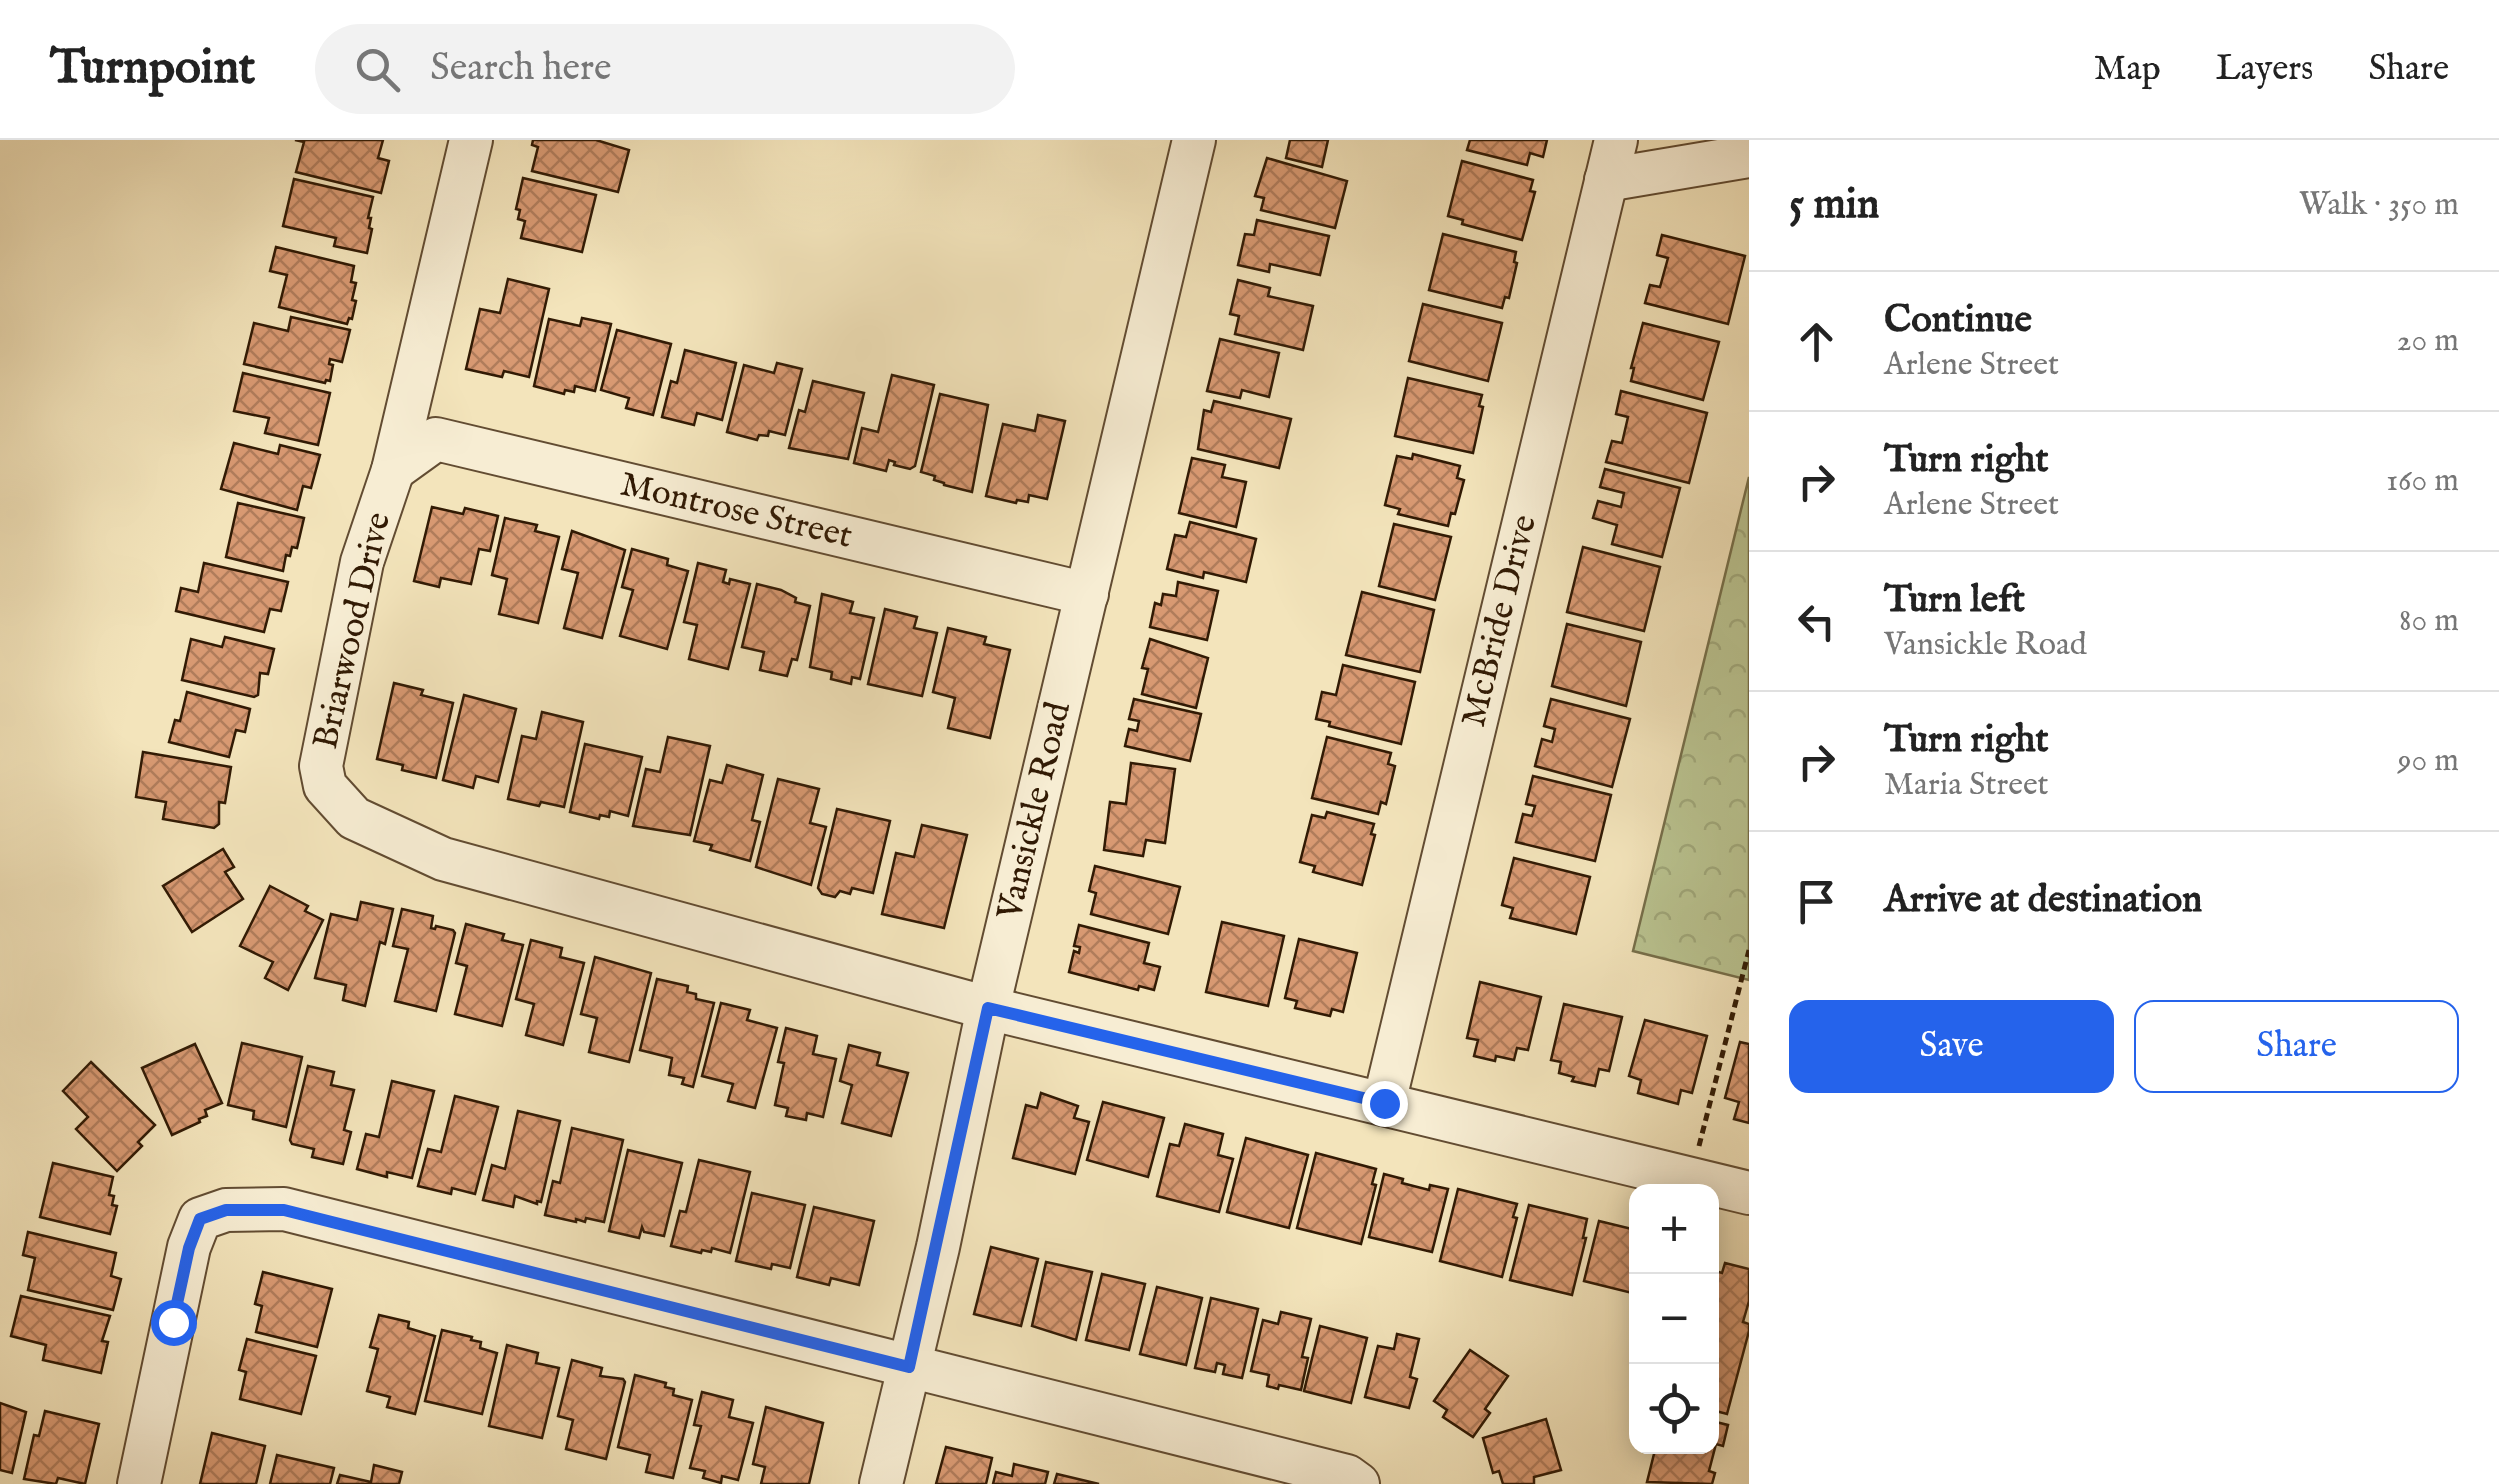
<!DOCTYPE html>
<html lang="en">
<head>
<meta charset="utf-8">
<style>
	:root { --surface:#fff; --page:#f2f2f2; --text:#222; --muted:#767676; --line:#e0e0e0; --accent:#2563eb }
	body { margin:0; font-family:"IM FELL English",serif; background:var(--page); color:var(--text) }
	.controls { position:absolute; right:30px; bottom:30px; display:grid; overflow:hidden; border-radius:20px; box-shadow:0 5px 25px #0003 }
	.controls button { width:90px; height:90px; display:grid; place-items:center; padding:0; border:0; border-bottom:2px solid var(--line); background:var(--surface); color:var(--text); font:50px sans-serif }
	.stop { position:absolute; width:30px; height:30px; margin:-22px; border:8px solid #2563eb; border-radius:50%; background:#fff }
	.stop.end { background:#2563eb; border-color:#fff; box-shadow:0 2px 10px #0008 }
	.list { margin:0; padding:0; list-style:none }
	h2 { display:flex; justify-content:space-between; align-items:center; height:130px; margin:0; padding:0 40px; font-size:42px }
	h2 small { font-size:32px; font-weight:400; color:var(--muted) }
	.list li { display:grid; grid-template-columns:65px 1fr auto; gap:30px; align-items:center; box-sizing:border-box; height:140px; padding:0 40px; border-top:2px solid var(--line) }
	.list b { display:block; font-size:38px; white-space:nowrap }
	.list p { margin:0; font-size:32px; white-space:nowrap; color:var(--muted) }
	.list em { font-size:32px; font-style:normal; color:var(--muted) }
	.actions { display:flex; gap:20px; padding:30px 40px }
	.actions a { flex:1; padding:22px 0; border:2px solid var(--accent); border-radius:20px; text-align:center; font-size:35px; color:var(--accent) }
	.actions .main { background:var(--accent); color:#fff }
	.icon { flex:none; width:55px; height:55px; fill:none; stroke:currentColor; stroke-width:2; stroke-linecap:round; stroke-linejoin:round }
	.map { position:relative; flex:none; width:1749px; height:1344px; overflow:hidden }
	header { display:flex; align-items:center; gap:60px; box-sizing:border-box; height:140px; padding:0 50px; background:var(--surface); border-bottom:2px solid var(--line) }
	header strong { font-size:48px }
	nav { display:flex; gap:55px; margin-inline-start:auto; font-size:35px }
	.search { width:700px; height:90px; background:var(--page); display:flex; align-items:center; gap:25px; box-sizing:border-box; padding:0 35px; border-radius:55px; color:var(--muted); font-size:38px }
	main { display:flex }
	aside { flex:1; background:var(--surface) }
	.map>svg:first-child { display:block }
</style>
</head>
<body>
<header>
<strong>Turnpoint</strong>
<div class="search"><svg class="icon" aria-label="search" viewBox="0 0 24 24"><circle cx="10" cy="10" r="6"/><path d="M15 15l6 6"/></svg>Search here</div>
<nav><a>Map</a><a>Layers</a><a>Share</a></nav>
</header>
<main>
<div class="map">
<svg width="1749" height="1344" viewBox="0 0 1749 1344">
	<defs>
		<pattern id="park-crowns" width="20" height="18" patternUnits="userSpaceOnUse" patternTransform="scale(2.5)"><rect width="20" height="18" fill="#bac491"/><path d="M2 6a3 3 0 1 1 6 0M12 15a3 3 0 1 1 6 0" fill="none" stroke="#a0a87b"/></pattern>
		<pattern id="building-cross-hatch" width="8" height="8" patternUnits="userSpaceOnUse" patternTransform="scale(2.5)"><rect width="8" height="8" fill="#d89972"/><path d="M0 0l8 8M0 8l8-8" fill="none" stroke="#b07c5b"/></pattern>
	</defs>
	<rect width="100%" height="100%" fill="#f3e4bb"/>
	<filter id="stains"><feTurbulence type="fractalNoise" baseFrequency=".002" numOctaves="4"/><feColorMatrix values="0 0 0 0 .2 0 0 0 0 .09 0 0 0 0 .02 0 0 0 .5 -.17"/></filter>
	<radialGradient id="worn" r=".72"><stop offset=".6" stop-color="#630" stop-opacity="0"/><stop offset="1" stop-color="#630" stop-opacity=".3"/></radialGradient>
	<polygon fill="url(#park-crowns)" stroke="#766f4a" stroke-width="2.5" points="1749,337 1749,840 1633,811"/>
	<g fill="url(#building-cross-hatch)" stroke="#311a04" stroke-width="2.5">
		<polygon points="295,0 383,0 378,18 389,21 381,53 296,32 304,2"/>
		<polygon points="533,0 596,0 629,10 618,52 532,31 538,7 532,5"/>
		<polygon points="1290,0 1328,0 1322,27 1286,18"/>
		<polygon points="1470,0 1547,0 1543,17 1530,13 1527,25 1467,10"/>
		<polygon points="1267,18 1347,41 1335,88 1261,70 1264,58 1255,56"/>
		<polygon points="1462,21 1533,40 1530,51 1535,52 1522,100 1462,84 1463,80 1448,76"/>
		<polygon points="523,38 596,55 582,112 521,98 525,81 518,79 520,70 516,69"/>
		<polygon points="294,39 373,57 368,78 371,78 369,88 372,89 367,113 334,106 336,98 283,86"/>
		<polygon points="1257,80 1329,96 1320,135 1270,124 1269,132 1238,125 1245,94 1254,95"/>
		<polygon points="1443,94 1516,112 1514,122 1517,123 1509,158 1505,157 1502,168 1429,150"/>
		<polygon points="1662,95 1745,116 1728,184 1645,163 1650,145 1660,147 1668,118 1657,115"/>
		<polygon points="276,107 354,126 351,142 356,143 352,160 356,161 352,179 349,178 347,184 279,167 287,135 270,131"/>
		<polygon points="508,139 549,149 529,237 504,231 502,237 466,229 480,169 500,173"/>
		<polygon points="1238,140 1270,148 1268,156 1313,166 1303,210 1235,194 1239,176 1230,174"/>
		<polygon points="1423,164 1502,183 1488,241 1409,221"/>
		<polygon points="291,177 350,190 342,222 330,219 329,224 333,225 330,241 326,240 325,243 244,224 254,183 288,191"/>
		<polygon points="582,178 611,184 595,251 575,246 574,252 565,250 564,254 534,246 549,179 580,186"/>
		<polygon points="1643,183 1719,202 1703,260 1631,241 1634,228 1631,228"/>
		<polygon points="617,190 671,204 653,275 626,268 629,258 601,250"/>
		<polygon points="1220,199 1279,213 1269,257 1242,250 1240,258 1207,251"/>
		<polygon points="685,210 736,223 722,280 697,273 694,285 662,277 671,241 677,243"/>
		<polygon points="777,223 802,229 785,295 769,291 768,296 759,295 757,300 727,292 744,225 774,233"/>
		<polygon points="243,233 330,253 318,305 265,293 269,278 234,271"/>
		<polygon points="892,235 934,245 915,326 910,329 894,325 895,322 889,320 886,331 854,323 862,288 878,292"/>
		<polygon points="1408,238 1482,255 1479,266 1483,267 1473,313 1395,296"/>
		<polygon points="813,241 864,253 848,319 789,308 799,270 805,272"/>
		<polygon points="1621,251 1707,273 1689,343 1606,322 1612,301 1622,303 1628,277 1616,274"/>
		<polygon points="940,254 988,265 972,352 944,345 944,343 934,340 935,336 921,332"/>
		<polygon points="1214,261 1291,279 1279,328 1198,309 1204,270 1211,272"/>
		<polygon points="1038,275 1065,281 1047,359 1029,355 1028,362 1017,360 1016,363 986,356 1003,284 1035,291"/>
		<polygon points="234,303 278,314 280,305 320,315 311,348 303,346 297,370 221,349"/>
		<polygon points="1413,314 1460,326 1457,338 1464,340 1455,374 1451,373 1448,386 1398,374 1400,369 1385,365 1397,316 1412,319"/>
		<polygon points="1192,318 1225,325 1222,337 1246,342 1236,387 1179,373"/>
		<polygon points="1605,329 1680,348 1662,417 1612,404 1617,385 1593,378 1598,361 1621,367 1624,353 1600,347"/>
		<polygon points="238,363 304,378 297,408 292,407 290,416 286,415 283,431 226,417"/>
		<polygon points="432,367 463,374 465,368 498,376 490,411 479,409 471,444 441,438 439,447 414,441"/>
		<polygon points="505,378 537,385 535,391 559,397 538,483 499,474 507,439 492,435"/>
		<polygon points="1190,382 1256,399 1246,442 1204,432 1203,438 1167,429 1175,395 1186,397"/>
		<polygon points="1394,384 1451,397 1435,460 1379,446"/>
		<polygon points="572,391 625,410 602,498 564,488 578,433 562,429"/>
		<polygon points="1583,407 1660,427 1644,491 1567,472"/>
		<polygon points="632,409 668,419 667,425 688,431 667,509 620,496 633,450 622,447"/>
		<polygon points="204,423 288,442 281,471 270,469 264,492 176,471 181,448 198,452"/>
		<polygon points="698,423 726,430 723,442 729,444 730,439 750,444 728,529 689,519 697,485 684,482"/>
		<polygon points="1178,442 1218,451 1207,500 1150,487 1155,463 1161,465 1163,454 1176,456"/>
		<polygon points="757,444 781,450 796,458 795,462 810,466 797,520 792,519 787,536 760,530 764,512 742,507"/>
		<polygon points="1362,452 1434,470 1420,532 1346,515"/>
		<polygon points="822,454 853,462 850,473 874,478 860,539 852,537 851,544 831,539 832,532 810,527"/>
		<polygon points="885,469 917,477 914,488 937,493 922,556 868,544"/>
		<polygon points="1567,484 1641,502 1626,566 1552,546"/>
		<polygon points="948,488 986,497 984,504 1010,510 990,598 948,588 955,558 933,552"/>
		<polygon points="225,497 274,509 268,534 260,533 258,555 254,557 182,540 191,499 222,507"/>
		<polygon points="1150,499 1208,518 1196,568 1142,554 1148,529 1142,528"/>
		<polygon points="1343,525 1415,542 1401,604 1329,586 1330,582 1316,579 1322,552 1336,555"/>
		<polygon points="394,543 423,550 421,555 453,563 436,638 402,630 403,625 377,619"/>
		<polygon points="187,552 250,569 245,592 236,590 229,617 169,602 175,580 180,581"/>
		<polygon points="464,555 516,569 498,642 476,636 473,648 443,640"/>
		<polygon points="1134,559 1201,574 1190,621 1125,606 1129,589 1137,591 1139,581 1129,579"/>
		<polygon points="1551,559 1630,579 1612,647 1535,626 1542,599 1552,602 1555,589 1544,586"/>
		<polygon points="542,572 583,582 564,667 541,662 539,666 508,659 522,596 536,599"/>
		<polygon points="668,597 710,606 690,695 633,686 646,629 660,632"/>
		<polygon points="1327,597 1391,613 1388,624 1395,626 1386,664 1381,662 1378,674 1312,658"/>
		<polygon points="585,604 642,617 628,676 610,671 609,677 600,675 599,679 570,672"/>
		<polygon points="143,612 231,627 225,663 219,662 219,684 214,688 163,679 166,662 136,657"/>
		<polygon points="1131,623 1175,629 1165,703 1146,700 1143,716 1104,710 1110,662 1126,664"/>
		<polygon points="727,625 763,635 752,680 760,682 750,721 710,710 712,705 694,701 710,640 722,643"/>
		<polygon points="1533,636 1611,655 1595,721 1516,702 1523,674 1532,676 1535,666 1526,664"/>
		<polygon points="778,639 819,649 810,683 826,687 811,745 756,727"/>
		<polygon points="837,669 890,681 873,753 852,748 850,754 840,751 835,757 822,754 818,748"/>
		<polygon points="1327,672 1374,684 1371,694 1375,695 1362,745 1313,732 1315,726 1300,722 1312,675 1325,678"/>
		<polygon points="922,685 967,695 944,788 882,774 896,713 914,717"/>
		<polygon points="223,709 234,727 225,732 243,759 192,792 163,746"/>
		<polygon points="1514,718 1590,737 1576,794 1510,778 1513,768 1502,765"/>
		<polygon points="1095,726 1180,747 1168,794 1091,774 1096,753 1089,751"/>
		<polygon points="270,746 308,766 305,771 323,780 288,850 265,838 273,822 240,806"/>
		<polygon points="361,762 393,769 385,804 380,802 365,866 343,860 346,845 315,838 331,774 357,780"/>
		<polygon points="402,769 433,776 431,788 435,789 436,786 453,790 455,793 436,871 395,861 408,809 393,806"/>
		<polygon points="1222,782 1284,796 1268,866 1206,852"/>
		<polygon points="466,784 504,794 502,800 523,805 502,886 455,874 467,826 456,823"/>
		<polygon points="1079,785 1149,803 1144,823 1160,827 1154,850 1139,846 1138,850 1069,832 1074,811 1079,813 1080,807 1074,806"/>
		<polygon points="1299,799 1357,813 1343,872 1332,869 1330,876 1295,868 1297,861 1285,858"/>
		<polygon points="531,800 562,808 560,817 584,823 563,905 526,895 534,864 516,859"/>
		<polygon points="595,817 651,833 629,922 589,912 597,878 581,874"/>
		<polygon points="657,839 688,846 687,852 696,854 696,859 714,863 693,947 682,944 684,938 669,935 672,918 640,910"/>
		<polygon points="1480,842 1541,857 1528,910 1517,908 1514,920 1496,916 1495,921 1474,916 1478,900 1467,898"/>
		<polygon points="721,863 750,870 747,880 777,888 755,968 728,961 733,944 702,936"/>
		<polygon points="1564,864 1622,877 1609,931 1599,929 1595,946 1572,941 1574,937 1559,933 1561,922 1551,920"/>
		<polygon points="1645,880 1707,896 1692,953 1681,950 1678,964 1638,953 1641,940 1629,936"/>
		<polygon points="786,888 817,896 813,914 836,919 823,977 807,973 806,980 786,976 788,968 775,965 784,923 778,922"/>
		<polygon points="1740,902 1749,904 1749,983 1734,979 1739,962 1725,958"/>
		<polygon points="242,903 302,917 286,987 253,979 254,971 228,965"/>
		<polygon points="195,904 222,963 205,970 207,976 199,979 200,982 172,995 142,928"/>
		<polygon points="849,905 880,913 877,925 908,933 891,996 842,983 852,945 840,941"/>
		<polygon points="91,922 155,985 138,1002 142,1006 117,1031 76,989 88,977 63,951"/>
		<polygon points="308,926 334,932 331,945 354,950 344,990 351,992 343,1024 312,1017 314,1009 292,1004 290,1000"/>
		<polygon points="392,941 434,951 412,1038 387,1032 387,1037 357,1029 366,994 379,997"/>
		<polygon points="1041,953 1078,966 1074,978 1089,982 1075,1034 1013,1018 1026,965 1037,968"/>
		<polygon points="455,956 498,967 475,1054 452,1048 451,1054 418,1046 428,1009 441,1012"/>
		<polygon points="1103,962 1164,978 1148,1037 1087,1020"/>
		<polygon points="518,971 560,981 541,1062 537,1061 537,1064 515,1056 513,1067 483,1060 492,1025 505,1029"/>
		<polygon points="1185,984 1223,994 1218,1015 1233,1019 1219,1072 1157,1056 1170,1004 1179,1006"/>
		<polygon points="572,988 623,1000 604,1082 586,1078 585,1082 576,1079 576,1082 545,1075 553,1041 560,1043"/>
		<polygon points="1246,998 1308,1015 1289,1088 1227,1072"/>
		<polygon points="628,1010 682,1023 664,1096 644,1092 642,1087 639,1098 609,1091"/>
		<polygon points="1316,1013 1376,1029 1372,1044 1376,1045 1361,1104 1297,1088"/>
		<polygon points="699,1020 750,1032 730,1113 712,1108 711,1112 702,1110 701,1113 671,1106 680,1071 686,1072"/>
		<polygon points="53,1023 113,1037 109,1055 114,1056 112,1065 117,1066 110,1094 40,1077"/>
		<polygon points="1384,1034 1403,1039 1402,1043 1429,1050 1430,1045 1448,1049 1432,1112 1369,1097"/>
		<polygon points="1458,1049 1517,1064 1513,1077 1517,1078 1502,1137 1440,1121"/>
		<polygon points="752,1053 805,1065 790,1128 772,1124 771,1129 736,1121"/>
		<polygon points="1529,1065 1587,1079 1583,1098 1586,1098 1572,1155 1510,1140"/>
		<polygon points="814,1067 874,1081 859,1145 831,1138 829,1145 797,1137"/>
		<polygon points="1599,1081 1636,1090 1636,1154 1584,1141"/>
		<polygon points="28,1092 116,1113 111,1136 121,1139 113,1170 28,1150 35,1118 23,1115"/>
		<polygon points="991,1107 1038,1119 1021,1186 974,1174"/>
		<polygon points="1046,1122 1092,1132 1076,1200 1032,1186"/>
		<polygon points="1725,1123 1749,1129 1749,1161 1743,1182 1749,1184 1749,1191 1727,1274 1712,1270 1712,1130 1722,1133"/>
		<polygon points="263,1132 332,1149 317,1207 256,1192 262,1166 255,1164"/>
		<polygon points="1102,1134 1145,1144 1129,1210 1086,1200"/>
		<polygon points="1157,1147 1202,1158 1186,1225 1140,1214"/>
		<polygon points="21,1156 110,1176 102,1201 108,1202 101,1233 43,1220 46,1205 11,1196"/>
		<polygon points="1211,1158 1258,1169 1242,1238 1223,1234 1225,1225 1217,1223 1215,1232 1195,1228"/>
		<polygon points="1281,1172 1311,1179 1302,1217 1308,1218 1301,1250 1279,1245 1278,1249 1267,1246 1269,1235 1251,1231 1263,1180 1278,1184"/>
		<polygon points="379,1175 409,1182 408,1188 435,1196 415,1274 387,1267 390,1257 367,1251 378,1209 370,1207"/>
		<polygon points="1320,1186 1367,1198 1351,1263 1304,1251"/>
		<polygon points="442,1190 472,1197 471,1200 481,1202 480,1208 497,1213 482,1274 425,1261"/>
		<polygon points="1397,1194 1419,1199 1410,1237 1417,1239 1409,1268 1365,1257 1378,1206 1394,1209"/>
		<polygon points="247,1199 316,1216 301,1274 240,1259 246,1232 239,1230"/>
		<polygon points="507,1205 538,1213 536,1223 559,1228 542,1298 489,1286"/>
		<polygon points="1470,1210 1508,1236 1485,1269 1490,1273 1473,1297 1443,1277 1447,1270 1434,1261"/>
		<polygon points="572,1220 602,1228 600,1236 623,1239 625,1242 606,1319 566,1309 573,1280 558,1276"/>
		<polygon points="635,1235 666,1243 665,1247 674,1249 673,1255 692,1260 673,1338 646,1332 650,1315 618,1307"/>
		<polygon points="702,1252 733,1260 729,1277 753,1283 738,1340 722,1336 721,1343 703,1338 705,1331 690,1328 701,1286 694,1285"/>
		<polygon points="0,1263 26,1272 12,1333 0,1330"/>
		<polygon points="766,1267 823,1283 809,1344 761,1344 765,1327 753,1324"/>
		<polygon points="45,1271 99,1284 85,1344 58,1338 56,1344 24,1339 34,1295 39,1296"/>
		<polygon points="1546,1279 1561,1330 1534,1337 1534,1344 1503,1344 1499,1331 1493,1333 1483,1298"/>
		<polygon points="1712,1281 1728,1285 1723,1306 1716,1304 1709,1331 1715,1333 1712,1344 1647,1342 1656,1306 1712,1306"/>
		<polygon points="212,1293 265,1306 256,1344 200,1344"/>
		<polygon points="946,1307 992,1318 986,1344 936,1344"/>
		<polygon points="277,1315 334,1328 330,1344 270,1344"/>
		<polygon points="1014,1324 1048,1332 1045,1344 993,1344 996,1332 1012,1336"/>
		<polygon points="374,1325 402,1332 399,1344 337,1344 340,1335 371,1342"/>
		<polygon points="1057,1334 1099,1344 1054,1344"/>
	</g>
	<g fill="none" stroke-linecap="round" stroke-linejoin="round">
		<defs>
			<g id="minor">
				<polyline points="471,0 393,330 362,422 321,626 325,646 354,678 443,719 988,868 1749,1053"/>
				<polyline points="1606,40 1749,16"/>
				<polyline points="393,330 436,299 1087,454"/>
				<polyline points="1384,963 1616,0"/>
				<polyline points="139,1344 189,1107 200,1079 226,1070 284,1069 1347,1336 1358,1344"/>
				<polyline points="881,1344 938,1107 988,868 1194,0"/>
			</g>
		</defs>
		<use href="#minor" stroke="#624c32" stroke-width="46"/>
		<polyline stroke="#311a04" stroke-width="5" stroke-dasharray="8 5" stroke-linecap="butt" points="1699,1006 1749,810"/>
		<use href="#minor" stroke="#f7edd3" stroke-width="42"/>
	</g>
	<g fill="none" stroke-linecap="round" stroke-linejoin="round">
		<polyline stroke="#2563eb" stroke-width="12" points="173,1182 189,1108 200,1079 226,1070 284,1070 909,1227 988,868 1384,963"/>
	</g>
	<g text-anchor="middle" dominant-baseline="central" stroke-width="9" stroke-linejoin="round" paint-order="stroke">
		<g font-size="35" fill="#311a04" stroke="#f7edd3">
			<text transform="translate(736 371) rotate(13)">Montrose Street</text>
			<text transform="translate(1500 481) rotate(-76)">McBride Drive</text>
			<text transform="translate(353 491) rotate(-77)">Briarwood Drive</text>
			<text transform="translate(1035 671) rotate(-77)">Vansickle Road</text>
		</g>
	</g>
	<rect width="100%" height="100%" filter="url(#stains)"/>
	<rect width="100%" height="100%" fill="url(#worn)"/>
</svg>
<div class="controls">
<button>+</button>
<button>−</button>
<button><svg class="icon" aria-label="locate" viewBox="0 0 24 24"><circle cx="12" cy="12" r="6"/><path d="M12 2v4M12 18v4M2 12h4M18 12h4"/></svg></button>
</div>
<div class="stop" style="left:173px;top:1182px"></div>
<div class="stop end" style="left:1384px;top:963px"></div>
</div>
<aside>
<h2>5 min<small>Walk · 350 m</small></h2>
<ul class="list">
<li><svg class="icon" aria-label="ahead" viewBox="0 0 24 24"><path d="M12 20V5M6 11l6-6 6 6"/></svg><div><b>Continue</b><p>Arlene Street</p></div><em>20 m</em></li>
<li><svg class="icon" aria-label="right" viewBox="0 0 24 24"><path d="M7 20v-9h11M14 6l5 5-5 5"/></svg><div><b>Turn right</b><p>Arlene Street</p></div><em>160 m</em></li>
<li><svg class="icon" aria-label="left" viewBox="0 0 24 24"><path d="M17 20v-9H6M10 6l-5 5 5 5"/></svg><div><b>Turn left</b><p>Vansickle Road</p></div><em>80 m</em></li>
<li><svg class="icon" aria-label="right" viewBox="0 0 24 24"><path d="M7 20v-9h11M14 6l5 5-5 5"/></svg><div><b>Turn right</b><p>Maria Street</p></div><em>90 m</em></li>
<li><svg class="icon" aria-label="arrive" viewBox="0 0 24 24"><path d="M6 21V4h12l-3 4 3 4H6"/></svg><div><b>Arrive at destination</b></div></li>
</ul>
<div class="actions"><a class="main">Save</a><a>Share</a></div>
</aside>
</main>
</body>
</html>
